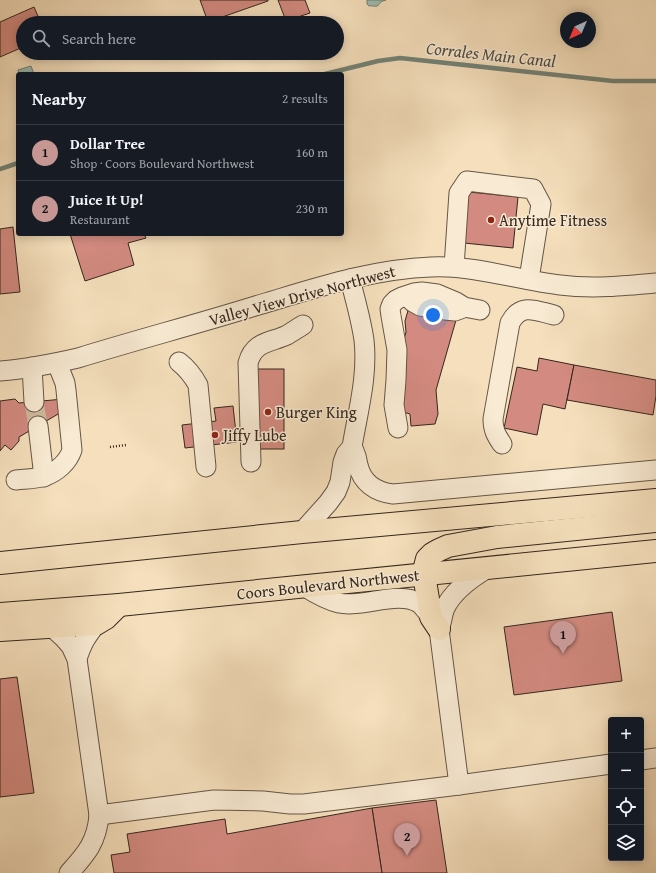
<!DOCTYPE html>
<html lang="en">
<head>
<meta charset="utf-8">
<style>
	:root { --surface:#171b24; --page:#20242c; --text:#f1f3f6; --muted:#9ea1a6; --line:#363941; --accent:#c59692 }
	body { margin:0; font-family:"Gentium Book Plus",serif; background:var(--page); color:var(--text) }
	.controls { position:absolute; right:12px; bottom:12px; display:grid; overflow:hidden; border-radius:4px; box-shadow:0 2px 10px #0003 }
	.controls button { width:36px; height:36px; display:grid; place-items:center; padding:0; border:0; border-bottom:1px solid var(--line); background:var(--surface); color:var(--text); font:20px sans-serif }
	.compass { position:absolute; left:560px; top:12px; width:36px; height:36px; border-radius:50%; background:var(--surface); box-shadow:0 2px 10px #0003; rotate:224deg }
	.you { position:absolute; left:433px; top:315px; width:14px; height:14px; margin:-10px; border:3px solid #fff; border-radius:50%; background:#1a73e8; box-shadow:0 0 0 6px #1a73e833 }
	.badge { display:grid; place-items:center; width:26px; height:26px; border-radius:50%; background:var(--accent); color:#111; font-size:13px; font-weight:700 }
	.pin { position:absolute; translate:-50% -33px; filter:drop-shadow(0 1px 2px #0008) }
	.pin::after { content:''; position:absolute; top:21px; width:14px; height:12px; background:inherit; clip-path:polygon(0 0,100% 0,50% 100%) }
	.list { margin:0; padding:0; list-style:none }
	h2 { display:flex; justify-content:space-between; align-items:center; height:52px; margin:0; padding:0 16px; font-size:17px }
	h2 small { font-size:13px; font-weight:400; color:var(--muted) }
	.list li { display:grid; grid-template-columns:26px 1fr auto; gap:12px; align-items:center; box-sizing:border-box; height:56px; padding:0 16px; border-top:1px solid var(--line) }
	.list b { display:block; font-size:15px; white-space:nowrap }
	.list p { margin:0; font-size:13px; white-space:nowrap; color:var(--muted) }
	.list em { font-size:13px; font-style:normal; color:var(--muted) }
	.icon { flex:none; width:22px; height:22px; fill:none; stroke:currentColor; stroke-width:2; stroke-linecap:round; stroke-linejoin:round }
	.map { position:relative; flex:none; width:656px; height:873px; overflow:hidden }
	.search { position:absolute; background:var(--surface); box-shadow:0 2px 10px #0003; left:16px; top:16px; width:328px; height:44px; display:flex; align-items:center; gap:10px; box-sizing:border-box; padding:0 14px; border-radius:22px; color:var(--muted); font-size:15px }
	.panel { position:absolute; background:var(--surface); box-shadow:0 2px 10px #0003; left:16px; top:72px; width:328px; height:164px; border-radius:4px }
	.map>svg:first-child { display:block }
</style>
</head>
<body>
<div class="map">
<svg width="656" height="873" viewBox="0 0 656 873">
	<rect width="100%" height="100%" fill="#f5dfbc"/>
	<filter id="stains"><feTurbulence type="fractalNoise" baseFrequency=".005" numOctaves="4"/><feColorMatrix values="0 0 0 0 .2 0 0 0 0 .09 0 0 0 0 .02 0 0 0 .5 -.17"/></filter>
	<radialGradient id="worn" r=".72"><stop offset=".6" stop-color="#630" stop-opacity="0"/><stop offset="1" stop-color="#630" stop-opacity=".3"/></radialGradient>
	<g fill="#9cbdb1" stroke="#728176">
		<path d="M367,0H386C378,2 381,4 377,6C375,7 372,5 369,6L367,4Z"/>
		<polygon points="31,66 34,74 19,74 18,70"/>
	</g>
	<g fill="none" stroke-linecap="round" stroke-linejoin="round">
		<g stroke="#728176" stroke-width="4.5">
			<polyline points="325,74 378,61 400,58 613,81 656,81"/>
			<polyline points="0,169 18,163"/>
		</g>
	</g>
	<g fill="#d38a80" stroke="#34271d">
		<polygon points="200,0 268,0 268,1 208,22"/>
		<polygon points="278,0 305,0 310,13 286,21"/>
		<polygon points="34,7 41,23 23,23 23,47 0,57 0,22"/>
		<polygon points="469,192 518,197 513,248 464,243"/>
		<polygon points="13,227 20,292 0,294 0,229"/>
		<polygon points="70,234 144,234 146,238 128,243 134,265 85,281"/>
		<polygon points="409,307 456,320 436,390 438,414 435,424 411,426 410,414 403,412 402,401 405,388 404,376 406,368 404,339 406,332 405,321"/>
		<polygon points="539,358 574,365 565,409 543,404 537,435 504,428 517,367 537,371"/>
		<polygon points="574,365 656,380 656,396 653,415 567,400"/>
		<rect x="257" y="369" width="27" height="80"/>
		<polygon points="15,399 19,403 64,399 65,410 19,437 19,441 11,450 5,445 0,451 0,401"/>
		<polygon points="233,406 237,442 185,448 182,425 216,421 214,408"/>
		<polygon points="612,612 622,681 514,695 504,627"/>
		<polygon points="17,677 34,793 0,797 0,679"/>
		<polygon points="436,800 447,873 382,873 372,808"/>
		<polygon points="372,808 382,873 114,873 111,855 130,852 127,834 225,819 227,834"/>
	</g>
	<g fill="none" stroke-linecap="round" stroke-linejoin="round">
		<polyline stroke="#ceba9c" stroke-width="19" stroke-dasharray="19 10" stroke-linecap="butt" points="34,402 38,426"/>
		<defs>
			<g id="minor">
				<polyline points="454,267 459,193 467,181 533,189 541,204 529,279"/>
				<polyline points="407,296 413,302 420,306 445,310 455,311 463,308"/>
				<path d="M179,362C188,369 193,376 198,385L206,467"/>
				<polyline points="32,367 34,402"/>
				<path d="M0,371C26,369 52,364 78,358C136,340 194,325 252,307C310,290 370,269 431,267C475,265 516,280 560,285C592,289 624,286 656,283"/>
				<polyline points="38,426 44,477"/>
				<polyline points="398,428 394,405 396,380 397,350 391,316 390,309 392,304 396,300 402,297 414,293 422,292 437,294 456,302 464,307 480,310"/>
				<path d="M502,444C496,435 493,430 493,419L510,323C521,302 536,311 554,315"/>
				<path d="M352,447C354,450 355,453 356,456C357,459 357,462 358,465C362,483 376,492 393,494L656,470"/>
				<path d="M251,462L248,363C254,341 270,343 287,335C292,332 298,328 303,325"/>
				<path d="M16,480C24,479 37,479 45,476C57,472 68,462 72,450L66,390L65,383L57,363"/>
				<path d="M302,532L328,503L336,492L340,482L343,462L346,454L352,447C358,411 368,376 364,340C361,319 355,299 350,279"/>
				<path d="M305,587C316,594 326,600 339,603C363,608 398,590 419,603C424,607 428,613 431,617"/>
				<path d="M52,627L64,638L71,646L77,659L99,815C97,842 86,854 69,873"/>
				<path d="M77,659C82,643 86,637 96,624"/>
				<polyline points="641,760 656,758"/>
				<path d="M459,785L439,629C442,623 442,615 445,608C453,591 471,578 488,568"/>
				<polyline points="99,815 214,800 263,801 290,804 304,804 459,785 611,764"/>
			</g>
			<g id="major">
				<polyline points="0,563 302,532 656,500"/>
				<polyline points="0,614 119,605 656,551"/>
				<polyline points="439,629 431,617 424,575 425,567 427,559 432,554 439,550 448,546 497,537 656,521"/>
				<polyline points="0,630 96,624 106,618 119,605"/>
			</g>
		</defs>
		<use href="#minor" stroke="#645545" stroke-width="21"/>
		<use href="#major" stroke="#34271d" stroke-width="24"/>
		<polyline stroke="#34271d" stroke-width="2.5" stroke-dasharray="1 2" stroke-linecap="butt" points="110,447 126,445"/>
		<use href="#minor" stroke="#f8ead3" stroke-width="19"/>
		<use href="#major" stroke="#f5dfbc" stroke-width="22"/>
	</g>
	<g fill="#8f2418" stroke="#f8ead3" stroke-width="1.5">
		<circle cx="491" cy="220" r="4"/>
		<circle cx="268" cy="412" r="4"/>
		<circle cx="215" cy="435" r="4"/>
	</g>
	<g text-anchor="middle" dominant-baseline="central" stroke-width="3" stroke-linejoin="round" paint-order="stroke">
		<g font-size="16" fill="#34271d" stroke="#f8ead3" text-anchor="start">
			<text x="499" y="220">Anytime Fitness</text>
			<text x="276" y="412">Burger King</text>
			<text x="223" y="435">Jiffy Lube</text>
		</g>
		<g font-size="16" fill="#34271d" stroke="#f8ead3">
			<text transform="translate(302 295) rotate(-15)">Valley View Drive Northwest</text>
			<text transform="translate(328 584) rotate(-6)">Coors Boulevard Northwest</text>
		</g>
		<g font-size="17" font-style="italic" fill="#4e4c42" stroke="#f8ead3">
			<text transform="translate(491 54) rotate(6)">Corrales Main Canal</text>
		</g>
	</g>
	<rect width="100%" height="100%" filter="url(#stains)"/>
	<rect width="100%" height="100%" fill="url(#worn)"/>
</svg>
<div class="controls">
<button>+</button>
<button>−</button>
<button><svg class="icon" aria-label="locate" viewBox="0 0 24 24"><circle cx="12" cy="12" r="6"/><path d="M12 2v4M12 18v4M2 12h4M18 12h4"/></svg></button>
<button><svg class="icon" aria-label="layers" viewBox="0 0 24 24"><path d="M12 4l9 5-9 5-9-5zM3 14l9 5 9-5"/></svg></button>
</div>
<svg class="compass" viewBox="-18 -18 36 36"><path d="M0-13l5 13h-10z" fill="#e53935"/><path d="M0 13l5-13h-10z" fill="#9ea1a6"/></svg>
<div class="you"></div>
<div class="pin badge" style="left:563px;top:654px">1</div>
<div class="pin badge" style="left:407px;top:856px">2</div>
<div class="search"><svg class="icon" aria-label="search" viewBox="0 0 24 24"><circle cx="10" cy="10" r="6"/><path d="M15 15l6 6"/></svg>Search here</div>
<section class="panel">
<h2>Nearby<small>2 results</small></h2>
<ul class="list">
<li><span class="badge">1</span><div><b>Dollar Tree</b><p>Shop · Coors Boulevard Northwest</p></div><em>160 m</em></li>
<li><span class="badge">2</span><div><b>Juice It Up!</b><p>Restaurant</p></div><em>230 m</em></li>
</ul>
</section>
</div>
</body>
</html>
